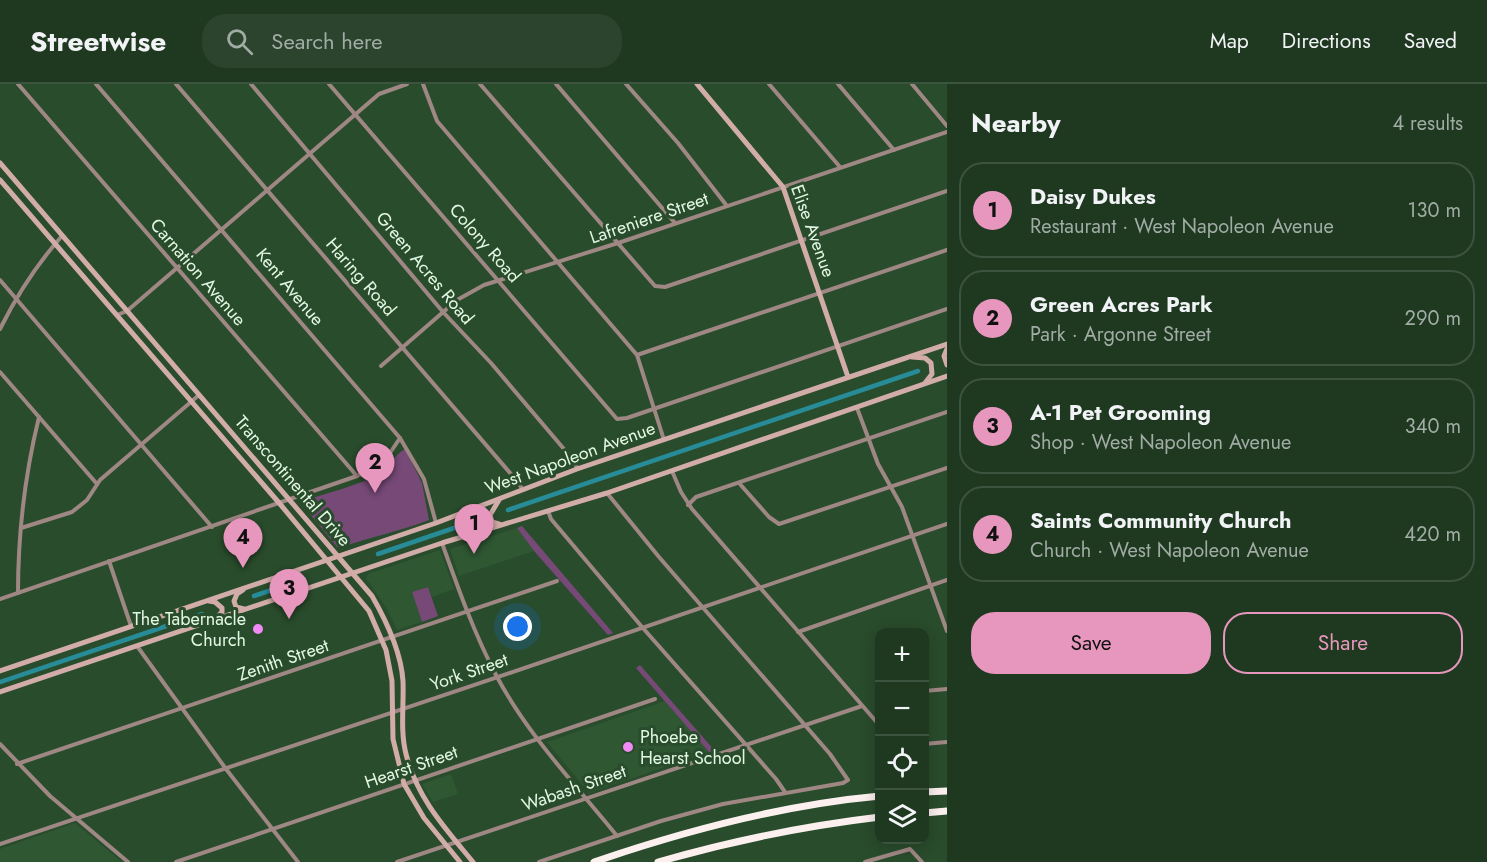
<!DOCTYPE html>
<html lang="en">
<head>
<meta charset="utf-8">
<style>
	:root { --surface:#1f3921; --page:#2c442e; --text:#f1f3f6; --muted:#a1aca5; --line:#3c533f; --accent:#e797bd }
	body { margin:0; font-family:Jost,sans-serif; background:var(--page); color:var(--text) }
	.controls { position:absolute; right:18px; bottom:18px; display:grid; overflow:hidden; border-radius:12px; box-shadow:0 3px 15px #0003 }
	.controls button { width:54px; height:54px; display:grid; place-items:center; padding:0; border:0; border-bottom:2px solid var(--line); background:var(--surface); color:var(--text); font:30px sans-serif }
	.you { position:absolute; left:518px; top:543px; width:21px; height:21px; margin:-15px; border:4px solid #fff; border-radius:50%; background:#1a73e8; box-shadow:0 0 0 9px #1a73e833 }
	.badge { display:grid; place-items:center; width:39px; height:39px; border-radius:50%; background:var(--accent); color:#111; font-size:20px; font-weight:700 }
	.pin { position:absolute; translate:-50% -50px; filter:drop-shadow(0 2px 3px #0008) }
	.pin::after { content:''; position:absolute; top:32px; width:21px; height:18px; background:inherit; clip-path:polygon(0 0,100% 0,50% 100%) }
	.list { margin:0; padding:0; list-style:none }
	h2 { display:flex; justify-content:space-between; align-items:center; height:78px; margin:0; padding:0 24px; font-size:26px }
	h2 small { font-size:20px; font-weight:400; color:var(--muted) }
	.list li { display:grid; grid-template-columns:39px 1fr auto; gap:18px; align-items:center; box-sizing:border-box; height:96px; margin:0 12px 12px; padding:0 12px; border:2px solid var(--line); border-radius:24px }
	.list b { display:block; font-size:22px; white-space:nowrap }
	.list p { margin:0; font-size:20px; white-space:nowrap; color:var(--muted) }
	.list em { font-size:20px; font-style:normal; color:var(--muted) }
	.actions { display:flex; gap:12px; padding:18px 24px }
	.actions a { flex:1; padding:14px 0; border:2px solid var(--accent); border-radius:24px; text-align:center; font-size:21px; color:var(--accent) }
	.actions .main { background:var(--accent); color:#111 }
	.icon { flex:none; width:33px; height:33px; fill:none; stroke:currentColor; stroke-width:2; stroke-linecap:round; stroke-linejoin:round }
	.map { position:relative; flex:none; width:947px; height:778px; overflow:hidden }
	header { display:flex; align-items:center; gap:36px; box-sizing:border-box; height:84px; padding:0 30px; background:var(--surface); border-bottom:2px solid var(--line) }
	header strong { font-size:28px }
	nav { display:flex; gap:33px; margin-inline-start:auto; font-size:21px }
	.search { width:420px; height:54px; background:var(--page); display:flex; align-items:center; gap:15px; box-sizing:border-box; padding:0 21px; border-radius:24px; color:var(--muted); font-size:22px }
	main { display:flex }
	aside { flex:1; background:var(--surface) }
	.map>svg:first-child { display:block }
</style>
</head>
<body>
<header>
<strong>Streetwise</strong>
<div class="search"><svg class="icon" aria-label="search" viewBox="0 0 24 24"><circle cx="10" cy="10" r="6"/><path d="M15 15l6 6"/></svg>Search here</div>
<nav><a>Map</a><a>Directions</a><a>Saved</a></nav>
</header>
<main>
<div class="map">
<svg width="947" height="778" viewBox="0 0 947 778">
	<rect width="100%" height="100%" fill="#294c2c"/>
	<g fill="#2e5732">
		<polygon points="517,444 534,467 459,492 450,465"/>
		<polygon points="440,466 454,505 432,513 428,503 412,508 422,538 397,546 387,525 366,494 368,490"/>
		<polygon points="665,617 709,668 589,709 547,658"/>
		<polygon points="451,690 458,710 433,718 422,700"/>
		<polygon points="75,739 122,778 0,778 0,765"/>
	</g>
	<g fill="#764977">
		<path d="M405,365L422,399L429,436C400,447 371,453 342,463H337L300,418C323,410 357,402 377,391C389,384 393,372 405,365Z"/>
		<polygon points="522,442 613,549 608,551 534,467 517,444"/>
		<polygon points="428,503 438,532 422,538 412,508"/>
		<polygon points="640,581 715,667 709,668 636,584"/>
	</g>
	<g fill="none" stroke-linecap="round" stroke-linejoin="round">
		<g stroke="#288c98" stroke-width="4.5">
			<polyline points="508,426 918,287"/>
			<polyline points="378,470 457,443"/>
			<polyline points="254,512 304,495"/>
			<polyline points="0,598 202,530"/>
		</g>
		<g stroke="#9f8784" stroke-width="4">
			<polyline points="18,0 357,392"/>
			<polyline points="96,0 400,354 424,395 436,439"/>
			<polyline points="176,0 517,397 523,406"/>
			<polyline points="251,0 443,228 491,279 575,378 577,385"/>
			<polyline points="329,0 617,335 627,334 947,225"/>
			<polyline points="423,0 437,37 637,271 664,356"/>
			<polyline points="480,0 655,202 665,203 947,107"/>
			<polyline points="556,0 675,139"/>
			<polyline points="626,0 678,59 727,122"/>
			<polyline points="769,0 840,83"/>
			<polyline points="838,0 894,66"/>
			<polyline points="912,0 947,42"/>
			<polyline points="0,196 212,443"/>
			<polyline points="117,231 127,227 379,10 407,0"/>
			<path d="M0,245C17,211 36,181 62,152"/>
			<polyline points="637,271 947,166"/>
			<polyline points="381,282 457,216 484,201 618,159 947,48"/>
			<polyline points="0,288 97,400"/>
			<polyline points="857,324 878,380 902,423 947,547"/>
			<polyline points="672,387 681,408 692,425 880,642"/>
			<polyline points="739,399 769,433 779,440 947,384"/>
			<polyline points="688,421 696,413 947,328"/>
			<polyline points="548,427 551,435 642,543 776,695 785,708"/>
			<polyline points="21,444 72,428 87,416 100,396 199,311"/>
			<path d="M442,459C458,504 474,549 496,591C527,650 575,700 617,752"/>
			<polyline points="109,477 131,542"/>
			<path d="M18,509C18,450 25,390 39,333"/>
			<polyline points="0,515 357,392 384,378 400,354"/>
			<polyline points="798,548 947,496"/>
			<polyline points="137,562 226,685 298,778"/>
			<polyline points="924,607 947,605"/>
			<polyline points="0,660 50,712 128,778"/>
			<polyline points="924,660 947,658"/>
			<polyline points="17,680 557,497"/>
			<path d="M0,760C316,655 632,548 947,440"/>
			<polyline points="176,778 655,615"/>
			<polyline points="397,778 862,622"/>
			<polyline points="539,778 661,737 723,720 843,699 848,696 830,670 659,473 607,409"/>
			<polyline points="865,778 910,765 922,778"/>
		</g>
		<g stroke="#d2aca8" stroke-width="5">
			<polyline points="697,0 783,103 848,293"/>
			<path d="M0,79L372,512C387,538 401,567 403,597C404,621 400,647 406,670C417,714 445,744 473,778"/>
			<polyline points="0,96 280,420 369,527 386,566 392,597 393,655 404,700 424,734 460,778"/>
			<polyline points="947,265 944,272 947,281"/>
			<polyline points="912,273 925,274 931,279 932,290 925,299"/>
			<polyline points="499,416 490,431 492,438 499,440"/>
			<polyline points="462,431 477,436 479,442 475,448"/>
			<polyline points="243,506 237,510 234,517 236,523 244,525"/>
			<polyline points="209,517 215,518 222,524 222,528 217,533"/>
			<polyline points="0,587 436,439 577,385 947,260"/>
			<polyline points="0,608 442,459 607,409 947,292"/>
		</g>
		<g stroke="#fcf0ef" stroke-width="7">
			<polyline points="924,708 947,707"/>
			<polyline points="924,729 947,727"/>
			<path d="M594,778C687,746 781,721 880,712"/>
			<path d="M658,778C731,757 804,742 880,733"/>
		</g>
	</g>
	<g fill="#f18af4" stroke="#294c2c" stroke-width="2">
		<circle cx="258" cy="545" r="6"/>
		<circle cx="628" cy="663" r="6"/>
	</g>
	<g text-anchor="middle" dominant-baseline="central" stroke-width="6" stroke-linejoin="round" paint-order="stroke">
		<g font-size="18" fill="#e3f8e4" stroke="#294c2c">
			<text transform="translate(649 134) rotate(-19)">Lafreniere Street</text>
			<text transform="translate(813 147) rotate(70)">Elise Avenue</text>
			<text transform="translate(485 159) rotate(49)">Colony Road</text>
			<text transform="translate(425 184) rotate(50)">Green Acres Road</text>
			<text transform="translate(198 188) rotate(49)">Carnation Avenue</text>
			<text transform="translate(361 193) rotate(49)">Haring Road</text>
			<text transform="translate(290 203) rotate(50)">Kent Avenue</text>
			<text transform="translate(570 374) rotate(-20)">West Napoleon Avenue</text>
			<text transform="translate(293 397) rotate(49)">Transcontinental Drive</text>
			<text transform="translate(283 576) rotate(-19)">Zenith Street</text>
			<text transform="translate(469 588) rotate(-19)">York Street</text>
			<text transform="translate(411 683) rotate(-19)">Hearst Street</text>
			<text transform="translate(574 704) rotate(-19)">Wabash Street</text>
		</g>
		<g font-size="18" fill="#e3f8e4" stroke="#294c2c" text-anchor="end">
			<text x="246" y="535">The Tabernacle<tspan x="246" dy="21">Church</tspan></text>
			<text x="640" y="653" text-anchor="start">Phoebe<tspan x="640" dy="21">Hearst School</tspan></text>
		</g>
	</g>
</svg>
<div class="controls">
<button>+</button>
<button>−</button>
<button><svg class="icon" aria-label="locate" viewBox="0 0 24 24"><circle cx="12" cy="12" r="6"/><path d="M12 2v4M12 18v4M2 12h4M18 12h4"/></svg></button>
<button><svg class="icon" aria-label="layers" viewBox="0 0 24 24"><path d="M12 4l9 5-9 5-9-5zM3 14l9 5 9-5"/></svg></button>
</div>
<div class="you"></div>
<div class="pin badge" style="left:474px;top:470px">1</div>
<div class="pin badge" style="left:375px;top:409px">2</div>
<div class="pin badge" style="left:289px;top:535px">3</div>
<div class="pin badge" style="left:243px;top:484px">4</div>
</div>
<aside>
<h2>Nearby<small>4 results</small></h2>
<ul class="list">
<li><span class="badge">1</span><div><b>Daisy Dukes</b><p>Restaurant · West Napoleon Avenue</p></div><em>130 m</em></li>
<li><span class="badge">2</span><div><b>Green Acres Park</b><p>Park · Argonne Street</p></div><em>290 m</em></li>
<li><span class="badge">3</span><div><b>A-1 Pet Grooming</b><p>Shop · West Napoleon Avenue</p></div><em>340 m</em></li>
<li><span class="badge">4</span><div><b>Saints Community Church</b><p>Church · West Napoleon Avenue</p></div><em>420 m</em></li>
</ul>
<div class="actions"><a class="main">Save</a><a>Share</a></div>
</aside>
</main>
</body>
</html>
